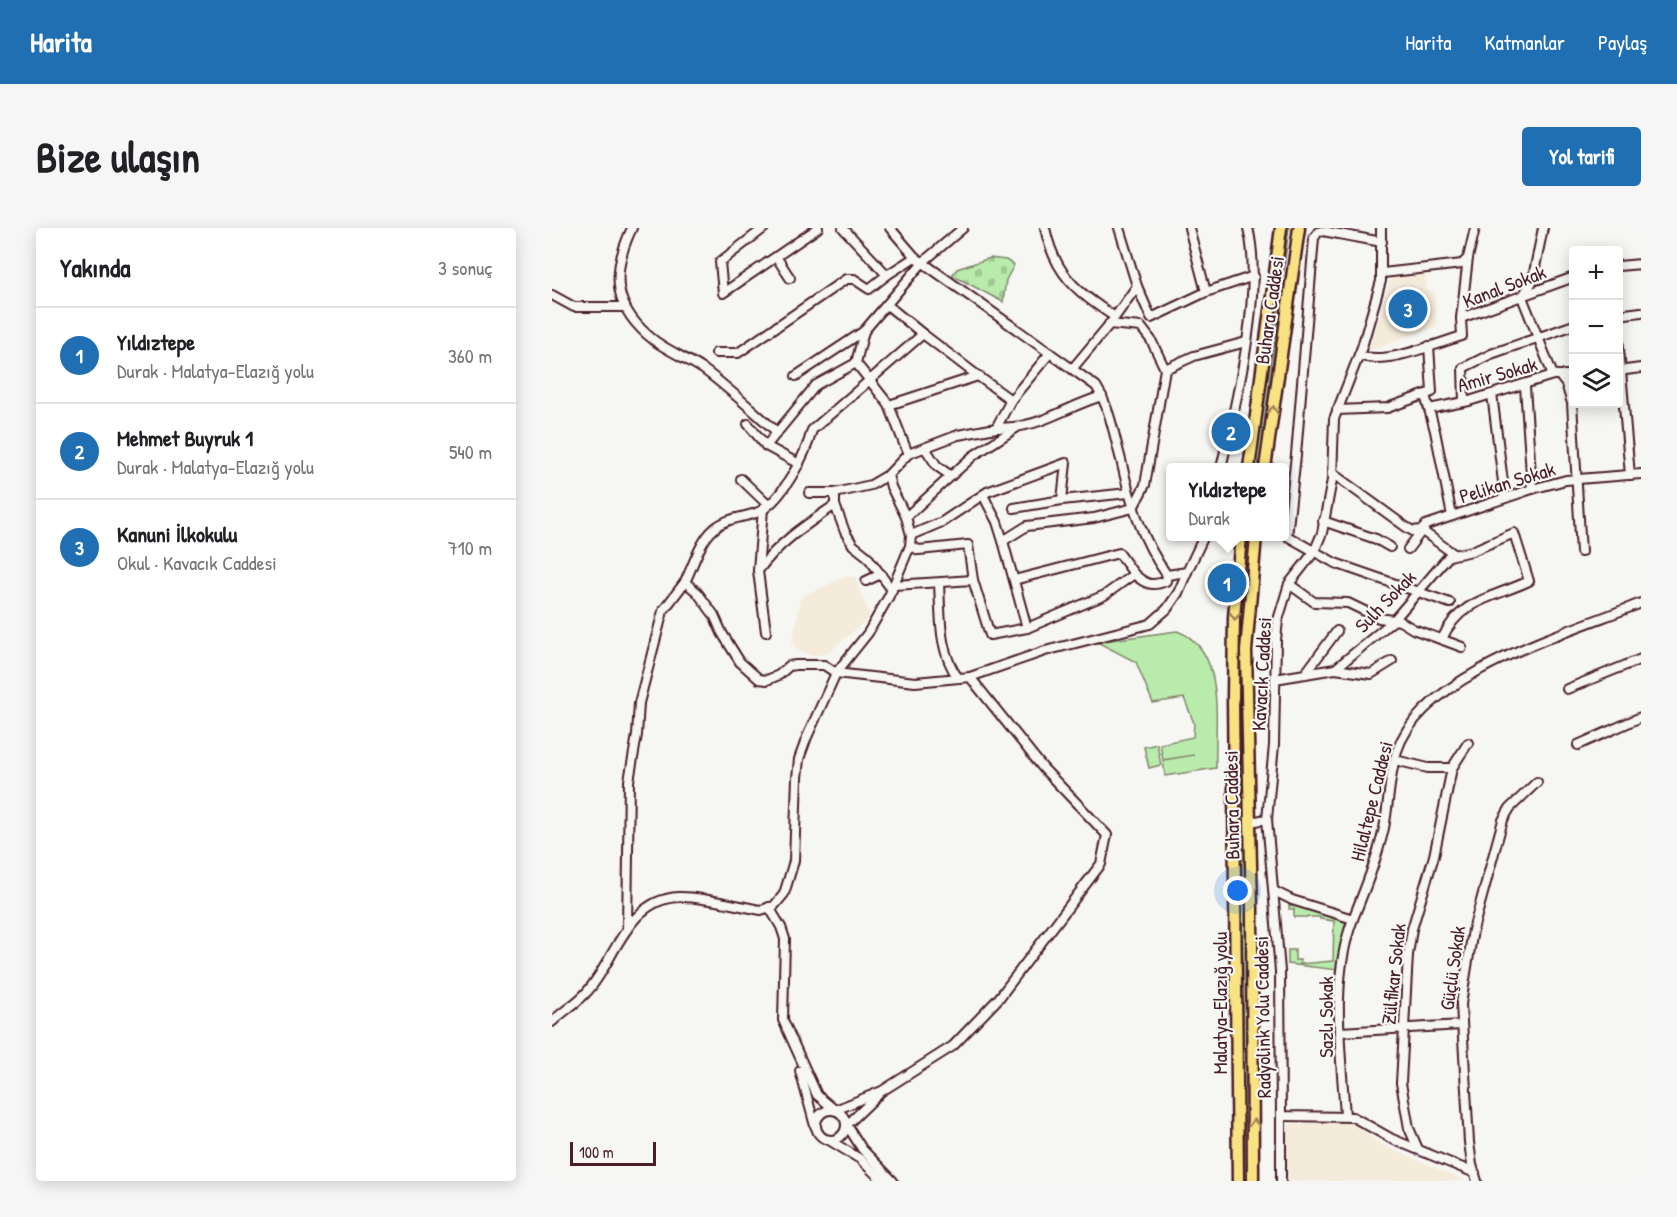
<!DOCTYPE html>
<html lang="tr">
<head>
<meta charset="utf-8">
<style>
	:root { --surface:#fff; --page:#f6f6f6; --text:#202124; --muted:#757577; --line:#e0e0e0; --accent:#1f6fb2 }
	body { margin:0; font-family:"Patrick Hand",sans-serif; background:var(--page); color:var(--text) }
	.controls { position:absolute; right:18px; top:18px; display:grid; overflow:hidden; border-radius:6px; box-shadow:0 3px 15px #0003 }
	.controls button { width:54px; height:54px; display:grid; place-items:center; padding:0; border:0; border-bottom:2px solid var(--line); background:var(--surface); color:var(--text); font:30px sans-serif }
	.scale { position:absolute; left:18px; bottom:15px; width:86px; box-sizing:border-box; padding-left:6px; border:3px solid #4a1f2b; border-top:0; font-size:16px; line-height:21px; white-space:nowrap; color:#4a1f2b; -webkit-text-stroke:4px #f6f6f2; paint-order:stroke }
	.you { position:absolute; left:686px; top:663px; width:21px; height:21px; margin:-15px; border:4px solid #fff; border-radius:50%; background:#1a73e8; box-shadow:0 0 0 9px #1a73e833 }
	.badge { display:grid; place-items:center; width:39px; height:39px; border-radius:50%; background:var(--accent); color:#fff; font-size:20px; font-weight:700 }
	.pin { position:absolute; translate:-50% -50%; border:3px solid #fff; box-shadow:0 2px 6px #0006 }
	.popup { position:absolute; left:614px; top:235px; width:123px; height:78px; box-sizing:border-box; display:grid; place-content:center; border-radius:6px; background:var(--surface); filter:drop-shadow(0 2px 4px #0005); font-size:20px; white-space:nowrap; color:var(--muted) }
	.popup b { font-size:22px; color:var(--text) }
	.popup::after { content:''; position:absolute; left:50%; top:100%; margin-left:-12px; border:12px solid transparent; border-top-color:var(--surface) }
	.list { margin:0; padding:0; list-style:none }
	h2 { display:flex; justify-content:space-between; align-items:center; height:78px; margin:0; padding:0 24px; font-size:26px }
	h2 small { font-size:20px; font-weight:400; color:var(--muted) }
	.list li { display:grid; grid-template-columns:39px 1fr auto; gap:18px; align-items:center; box-sizing:border-box; height:96px; padding:0 24px; border-top:2px solid var(--line) }
	.list b { display:block; font-size:22px; white-space:nowrap }
	.list p { margin:0; font-size:20px; white-space:nowrap; color:var(--muted) }
	.list em { font-size:20px; font-style:normal; color:var(--muted) }
	.icon { flex:none; width:33px; height:33px; fill:none; stroke:currentColor; stroke-width:2; stroke-linecap:round; stroke-linejoin:round }
	.map { position:relative; flex:none; width:1089px; height:953px; overflow:hidden; border-radius:6px }
	header { display:flex; align-items:center; gap:36px; box-sizing:border-box; height:84px; padding:0 30px; background:var(--accent); color:#fff }
	header strong { font-size:28px }
	nav { display:flex; gap:33px; margin-inline-start:auto; font-size:21px }
	.intro { display:flex; align-items:center; justify-content:space-between; box-sizing:border-box; height:144px; padding:0 36px }
	h1 { margin:0; font-size:42px }
	.button { padding:15px 27px; border-radius:6px; background:var(--accent); color:#fff; font-size:21px; font-weight:700 }
	main { display:flex; gap:36px; padding:0 36px }
	aside { flex:1; background:var(--surface); border-radius:6px; box-shadow:0 3px 15px #0003 }
	.map>svg:first-child { display:block }
</style>
</head>
<body>
<header>
<strong>Harita</strong>
<nav><a>Harita</a><a>Katmanlar</a><a>Paylaş</a></nav>
</header>
<div class="intro"><h1>Bize ulaşın</h1><a class="button">Yol tarifi</a></div>
<main>
<aside>
<h2>Yakında<small>3 sonuç</small></h2>
<ul class="list">
<li><span class="badge">1</span><div><b>Yıldıztepe</b><p>Durak · Malatya-Elazığ yolu</p></div><em>360 m</em></li>
<li><span class="badge">2</span><div><b>Mehmet Buyruk 1</b><p>Durak · Malatya-Elazığ yolu</p></div><em>540 m</em></li>
<li><span class="badge">3</span><div><b>Kanuni İlkokulu</b><p>Okul · Kavacık Caddesi</p></div><em>710 m</em></li>
</ul>
</aside>
<div class="map">
<svg width="1089" height="953" viewBox="0 0 1089 953">
	<defs>
		<pattern id="cemetery-stones" width="16" height="16" patternUnits="userSpaceOnUse" patternTransform="scale(1.5)"><rect width="16" height="16" fill="#b8ebac"/><path d="M2 7V4a2 2 0 0 1 4 0v3zM10 15v-3a2 2 0 0 1 4 0v3z" fill="#a0c994"/></pattern>
	</defs>
	<rect width="100%" height="100%" fill="#f6f6f2"/>
	<filter id="ink" filterUnits="userSpaceOnUse"><feTurbulence type="fractalNoise" baseFrequency=".0167" numOctaves="2"/><feDisplacementMap in="SourceGraphic" scale="12" xChannelSelector="R" yChannelSelector="G"/><feConvolveMatrix kernelMatrix="1 2 1 2 8 2 1 2 1" color-interpolation-filters="sRGB"/></filter>
	<g filter="url(#ink)">
		<g fill="#f5ebdb">
			<polygon points="873,44 875,63 883,63 885,98 819,122 817,120 839,48"/>
			<polygon points="293,349 303,349 317,386 315,392 276,425 261,428 248,424 240,415 249,369"/>
			<polygon points="798,892 828,916 914,953 734,953 733,897"/>
		</g>
		<g fill="#b8ebac" stroke="#81856c" stroke-width="1.5">
			<polygon points="735,0 737,0 707,239 703,239"/>
			<path d="M698,308L690,411L697,806L695,953H690C692,836 691,720 689,603C687,505 683,407 694,309Z"/>
			<path d="M625,403C676,421 662,497 664,540L613,548L611,532L642,527L611,532L608,516L641,509L642,495L632,470L601,475L584,434L545,414Z"/>
			<polygon points="605,516 609,537 597,540 592,519"/>
			<polygon points="737,675 796,695 788,719 786,742 736,736 736,722 743,722 743,732 748,732 748,736 781,733 782,693 768,691 768,689 742,689 742,681 737,681"/>
		</g>
		<polygon fill="url(#cemetery-stones)" stroke="#81856c" stroke-width="1.5" points="438,30 454,32 462,37 454,52 451,74 400,47 405,41"/>
		<g fill="none" stroke-linecap="round" stroke-linejoin="round">
			<defs>
				<g id="minor">
					<path d="M80,0C58,46 61,81 103,113C118,124 136,131 151,141C177,160 201,183 225,204"/>
					<polyline points="212,0 168,34 171,65 266,0"/>
					<polyline points="291,0 335,47 363,29"/>
					<path d="M338,0L363,29L544,158C558,180 562,207 569,232C578,273 590,313 615,347L635,344L652,308"/>
					<path d="M493,0C503,47 524,63 563,89L585,58L599,90L654,64L702,48"/>
					<polyline points="567,0 585,58"/>
					<polyline points="637,0 654,64"/>
					<polyline points="829,0 829,53 810,119 782,191 780,252 770,305 762,324 737,356 726,392 724,412 722,517 715,591 728,743 729,888 801,889 840,911 923,945"/>
					<polyline points="991,0 980,54 970,69 1001,147"/>
					<polyline points="830,14 771,3 766,4 762,10 744,227 735,308 783,335 898,375"/>
					<polyline points="225,30 238,50"/>
					<polyline points="1066,38 1089,36"/>
					<polyline points="831,45 910,36 916,30"/>
					<polyline points="0,67 22,79 73,79"/>
					<path d="M335,77L371,106L260,202C254,226 229,276 204,285C189,290 174,290 162,301C148,313 141,338 133,354L145,364L162,387L170,405L188,434L207,451L215,452L227,447L237,438L244,437H272L284,445L363,454L418,449"/>
					<polyline points="1066,87 1089,84"/>
					<polyline points="909,90 916,30 923,0"/>
					<polyline points="557,96 589,99 599,112 613,141"/>
					<polyline points="371,106 426,148"/>
					<polyline points="1066,109 1078,247"/>
					<polyline points="164,125 186,125 294,51 302,51 317,61 335,47"/>
					<path d="M807,127C832,138 883,116 910,108L909,90L1022,49"/>
					<polyline points="521,140 561,92"/>
					<polyline points="1066,143 1089,140"/>
					<polyline points="1007,147 1014,156 1020,175 1029,324"/>
					<polyline points="244,148 312,103 371,34 411,0"/>
					<polyline points="973,158 980,261"/>
					<polyline points="940,166 953,270"/>
					<polyline points="873,167 883,203 900,288"/>
					<path d="M459,172L444,200C488,201 510,180 550,168"/>
					<polyline points="912,174 911,140 939,126 1022,97"/>
					<polyline points="337,177 426,148 459,172 498,125"/>
					<polyline points="877,181 917,173 1001,147 1022,147"/>
					<polyline points="785,182 835,180 880,164 877,118"/>
					<polyline points="196,196 214,218 247,236"/>
					<polyline points="214,218 264,157 304,135"/>
					<polyline points="373,220 385,238 399,248"/>
					<polyline points="356,226 406,207 444,200"/>
					<path d="M669,240C684,175 712,64 696,0"/>
					<polyline points="780,245 854,299 861,303 869,302 902,326"/>
					<polyline points="189,251 216,277"/>
					<polyline points="257,265 283,265"/>
					<polyline points="431,267 445,294 451,313 475,298 542,290 581,280 593,257 613,141 642,128 694,114"/>
					<polyline points="283,277 293,304 301,317 315,328 340,362"/>
					<polyline points="462,280 510,272"/>
					<polyline points="354,289 421,228 464,200"/>
					<polyline points="771,293 824,311 838,319"/>
					<polyline points="359,307 390,294 435,264 514,235 510,272 576,265"/>
					<polyline points="358,318 367,322 416,317 421,352 438,407 475,400 451,313"/>
					<polyline points="856,321 874,297 980,261 1014,252 1089,246"/>
					<polyline points="206,342 211,281"/>
					<polyline points="462,352 567,325 582,346"/>
					<polyline points="314,353 329,346"/>
					<path d="M387,356C389,389 386,422 406,450"/>
					<polyline points="737,356 762,374 796,375 827,390 848,393 861,401 910,419"/>
					<polyline points="342,357 421,352"/>
					<path d="M475,400L553,367L582,346C593,356 600,359 614,353L615,347"/>
					<path d="M214,404L206,343C226,315 255,296 283,277V265L319,257L336,247"/>
					<polyline points="783,441 819,446 840,433"/>
					<polyline points="753,446 785,403"/>
					<path d="M723,451L783,441L841,393L897,328L920,323L962,305L977,353C941,370 908,371 890,411"/>
					<polyline points="1015,461 1089,431"/>
					<polyline points="1026,517 1089,489"/>
					<polyline points="843,532 876,540 900,540 882,628 860,701 856,727 849,855 857,900 866,921"/>
					<polyline points="900,540 916,515"/>
					<polyline points="698,594 715,591"/>
					<path d="M722,663L740,672L801,691C813,661 825,631 832,600C837,575 837,548 845,523C870,445 1020,403 1089,375"/>
					<polyline points="217,679 229,699 233,711 231,792 265,867 283,882 330,863 401,818 447,770 549,636 555,607 491,540 418,449 493,423 598,396 615,381 626,365 635,344"/>
					<polyline points="75,701 77,553 85,507 87,475 111,383 133,354"/>
					<path d="M0,794C10,784 22,777 32,767C63,736 73,671 127,669C149,668 186,678 209,682L222,678L232,666L242,633L245,550L247,531L255,509L284,445L316,405L337,368L358,318L359,307L354,289L339,259L336,247L356,226L337,177L304,135L312,103"/>
					<polyline points="788,804 910,797"/>
					<polyline points="248,843 263,898"/>
					<polyline points="327,866 295,897 310,921 341,953"/>
					<circle cx="279" cy="897" r="15"/>
					<polyline points="729,888 729,953"/>
					<path d="M793,888C789,824 778,751 801,691"/>
					<polyline points="277,912 308,931 331,953"/>
					<polyline points="925,953 920,937 917,914 909,776 921,702 951,592 958,580 985,554"/>
				</g>
				<g id="highway">
					<polyline points="697,240 729,0"/>
					<polyline points="713,240 747,0"/>
					<polyline points="686,953 681,469 682,389 689,308"/>
					<polyline points="701,953 700,680 694,423 704,308"/>
				</g>
			</defs>
			<use href="#minor" stroke="#4a1f2b" stroke-width="12"/>
			<use href="#highway" stroke="#4a1f2b" stroke-width="15"/>
			<use href="#minor" stroke="#f6f6f2" stroke-width="8"/>
			<use href="#highway" stroke="#f8e281" stroke-width="10"/>
		</g>
		<defs><path id="oneway-chevron" d="M-2-3.5L2.5 0L-2 3.5" fill="none" stroke-width="1.6" stroke-linecap="round" stroke-linejoin="round" transform="scale(1.5)"/></defs>
		<g stroke="#a18056">
			<use href="#oneway-chevron" transform="translate(721 182) rotate(-83)"/>
			<use href="#oneway-chevron" transform="translate(683 388) rotate(92)"/>
			<use href="#oneway-chevron" transform="translate(702 895) rotate(-90)"/>
		</g>
	</g>
	<g text-anchor="middle" dominant-baseline="central" stroke-width="4.5" stroke-linejoin="round" paint-order="stroke">
		<g font-size="20" fill="#4a1f2b" stroke="#f6f6f2">
			<text transform="translate(952 58) rotate(-21)">Kanal Sokak</text>
			<text transform="translate(717 82) rotate(-82)">Buhara Caddesi</text>
			<text transform="translate(945 146) rotate(-16)">Amir Sokak</text>
			<text transform="translate(955 254) rotate(-17)">Pelikan Sokak</text>
			<text transform="translate(833 373) rotate(-46)">Sulh Sokak</text>
			<text transform="translate(709 446) rotate(-87)">Kavacık Caddesi</text>
			<text transform="translate(819 573) rotate(-76)">Hilaltepe Caddesi</text>
			<text transform="translate(679 577) rotate(-91)">Buhara Caddesi</text>
			<text transform="translate(900 740) rotate(-82)">Güçlü Sokak</text>
			<text transform="translate(841 746) rotate(-84)">Zülfikar Sokak</text>
			<text transform="translate(667 775) rotate(-90)">Malatya-Elazığ yolu</text>
			<text transform="translate(710 789) rotate(-91)">Radyolink Yolu Caddesi</text>
			<text transform="translate(773 789) rotate(-90)">Sazlı Sokak</text>
		</g>
	</g>
</svg>
<div class="controls">
<button>+</button>
<button>−</button>
<button><svg class="icon" aria-label="layers" viewBox="0 0 24 24"><path d="M12 4l9 5-9 5-9-5zM3 14l9 5 9-5"/></svg></button>
</div>
<div class="scale">100 m</div>
<div class="you"></div>
<div class="pin badge" style="left:675px;top:355px">1</div>
<div class="popup"><b>Yıldıztepe</b>Durak</div>
<div class="pin badge" style="left:679px;top:204px">2</div>
<div class="pin badge" style="left:856px;top:81px">3</div>
</div>
</main>
</body>
</html>
